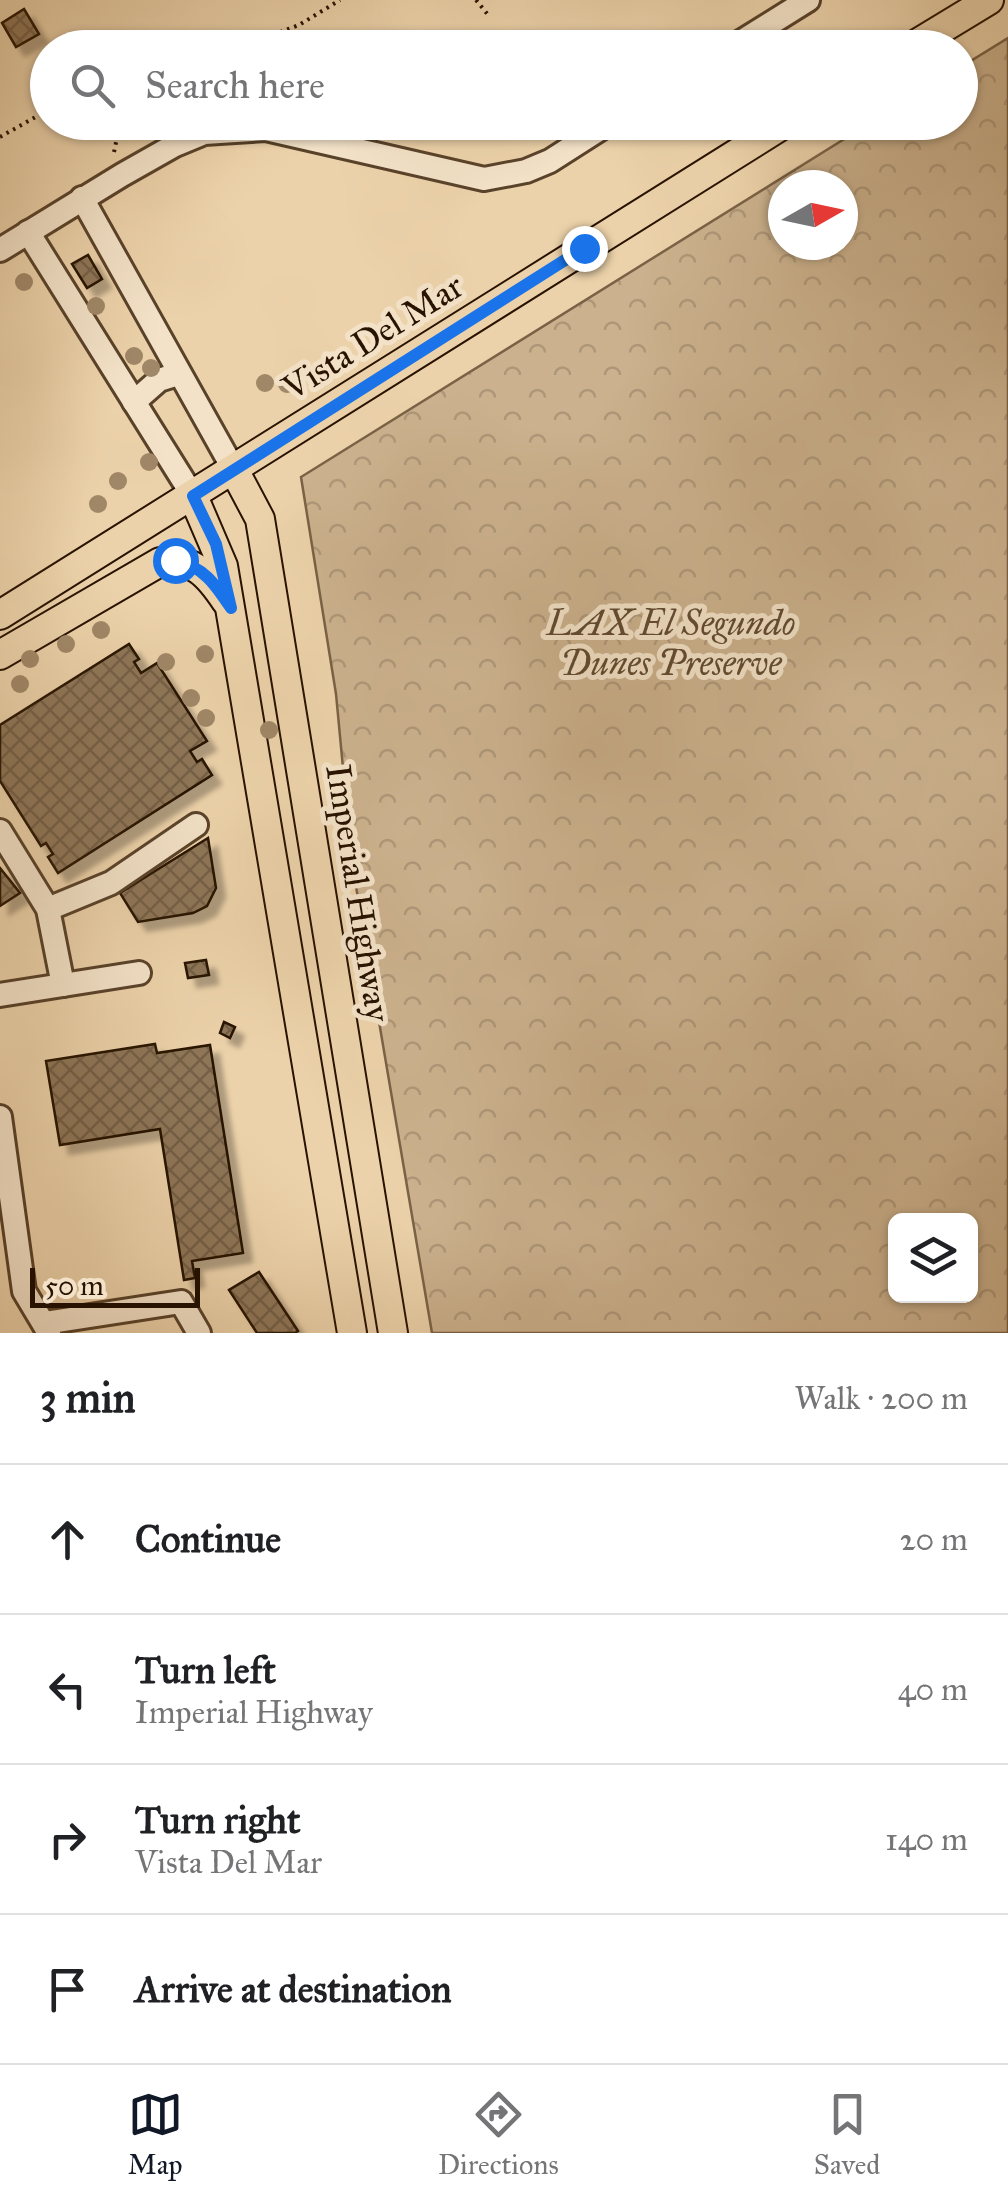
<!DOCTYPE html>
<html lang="en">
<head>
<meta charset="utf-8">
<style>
	:root { --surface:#fff; --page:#f2f2f2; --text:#202124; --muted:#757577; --line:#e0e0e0; --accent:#111827 }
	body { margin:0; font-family:"IM FELL Great Primer",serif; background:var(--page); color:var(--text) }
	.controls { position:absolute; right:30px; bottom:30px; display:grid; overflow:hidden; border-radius:15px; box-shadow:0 2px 8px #0004 }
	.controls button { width:90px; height:90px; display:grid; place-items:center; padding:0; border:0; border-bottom:2px solid var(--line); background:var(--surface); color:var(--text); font:50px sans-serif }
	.compass { position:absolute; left:768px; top:170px; width:90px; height:90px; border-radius:50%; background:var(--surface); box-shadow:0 2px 8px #0004; rotate:81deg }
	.scale { position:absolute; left:30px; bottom:25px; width:170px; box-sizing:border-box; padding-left:10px; border:5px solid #281200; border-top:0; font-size:28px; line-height:35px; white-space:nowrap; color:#281200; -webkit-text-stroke:8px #f3e2c8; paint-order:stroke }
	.stop { position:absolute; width:30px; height:30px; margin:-22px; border:8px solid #1a73e8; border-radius:50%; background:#fff }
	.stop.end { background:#1a73e8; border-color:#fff; box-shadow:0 2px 10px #0008 }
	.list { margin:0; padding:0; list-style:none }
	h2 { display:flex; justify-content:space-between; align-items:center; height:130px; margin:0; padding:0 40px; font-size:42px }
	h2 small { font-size:32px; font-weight:400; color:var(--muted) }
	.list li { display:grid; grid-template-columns:65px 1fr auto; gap:30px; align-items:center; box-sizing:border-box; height:150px; padding:0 40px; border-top:2px solid var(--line) }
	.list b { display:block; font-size:38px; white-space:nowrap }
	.list p { margin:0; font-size:32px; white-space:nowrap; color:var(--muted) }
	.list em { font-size:32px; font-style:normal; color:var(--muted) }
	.icon { flex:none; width:55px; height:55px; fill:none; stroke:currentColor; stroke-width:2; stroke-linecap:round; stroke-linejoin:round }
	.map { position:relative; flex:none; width:1008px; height:1333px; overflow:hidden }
	.search { position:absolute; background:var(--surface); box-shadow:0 2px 8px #0004; left:30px; right:30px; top:30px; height:110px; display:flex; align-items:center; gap:25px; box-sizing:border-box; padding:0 35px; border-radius:55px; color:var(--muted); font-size:38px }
	.sheet { height:730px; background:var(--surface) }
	nav { display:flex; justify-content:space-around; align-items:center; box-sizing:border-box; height:140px; border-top:2px solid var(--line); background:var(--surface); font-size:28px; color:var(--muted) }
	nav a { display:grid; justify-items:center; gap:5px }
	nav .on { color:var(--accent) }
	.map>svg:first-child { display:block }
</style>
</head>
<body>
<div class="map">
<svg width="1008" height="1333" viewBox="0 0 1008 1333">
	<defs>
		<pattern id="forest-crowns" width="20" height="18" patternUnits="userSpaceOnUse" patternTransform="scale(2.5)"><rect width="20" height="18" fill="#cbb18d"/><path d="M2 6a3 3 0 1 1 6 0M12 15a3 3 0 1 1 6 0" fill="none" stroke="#ae9778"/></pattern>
		<pattern id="building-cross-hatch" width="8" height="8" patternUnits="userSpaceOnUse" patternTransform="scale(2.5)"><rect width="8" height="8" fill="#8e7658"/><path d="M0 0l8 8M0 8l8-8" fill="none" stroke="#745f46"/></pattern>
		<filter id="shadow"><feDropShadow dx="9" dy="9" stdDeviation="2.5" flood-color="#0004"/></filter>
	</defs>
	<rect width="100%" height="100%" fill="#ecd2aa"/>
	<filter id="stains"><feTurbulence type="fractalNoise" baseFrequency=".002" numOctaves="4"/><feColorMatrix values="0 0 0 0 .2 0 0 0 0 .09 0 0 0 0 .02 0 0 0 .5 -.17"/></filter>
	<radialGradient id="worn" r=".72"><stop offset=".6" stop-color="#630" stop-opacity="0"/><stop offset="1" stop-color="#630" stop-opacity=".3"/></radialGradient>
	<path fill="url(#forest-crowns)" stroke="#7a6246" stroke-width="2.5" fill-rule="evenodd" d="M1008,38V1333H432L352,863L336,694L301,477L870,123L960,122L961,67ZM783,185H843V245H783ZM896,1220H970V1296H896Z"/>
	<g fill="url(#building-cross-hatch)" stroke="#281200" stroke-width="2.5" filter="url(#shadow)">
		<polygon points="24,9 39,34 16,47 2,23"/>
		<polygon points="88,255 102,279 87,288 72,264"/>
		<polygon points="129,644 139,659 134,662 141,673 157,663 207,741 190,751 197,762 202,759 212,775 58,873 48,857 53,854 46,843 41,846 0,781 0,725"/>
		<polygon points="208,838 216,888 207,906 193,913 138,922 120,893"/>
		<polygon points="0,868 20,893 0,906"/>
		<polygon points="206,960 209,975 188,978 185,963"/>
		<polygon points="224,1022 235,1027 230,1038 220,1033"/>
		<polygon points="155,1044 157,1053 210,1045 243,1253 192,1261 195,1278 184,1280 160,1129 60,1145 46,1061"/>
		<polygon points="259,1272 298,1331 295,1333 257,1333 229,1290"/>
	</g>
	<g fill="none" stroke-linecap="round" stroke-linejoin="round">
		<defs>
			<g id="minor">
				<polyline points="731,48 808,0"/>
				<polyline points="82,198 234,470"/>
				<polyline points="28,232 193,496"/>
				<polyline points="0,250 122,175 175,145 204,133 266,129 484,179 526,171 550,161 611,122"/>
				<polyline points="134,402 159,380 178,374"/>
				<polyline points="0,831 48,909 63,985"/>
				<polyline points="48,909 111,883 196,825"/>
				<polyline points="0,995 139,973"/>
				<polyline points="0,1117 24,1291 49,1333"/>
				<polyline points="44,1323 181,1302 199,1333"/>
			</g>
			<g id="major">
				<polyline points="910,48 989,0"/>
				<polyline points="234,470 260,519 393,1333"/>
				<polyline points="193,496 223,566 352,1333"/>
				<polyline points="0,615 787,122"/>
				<path d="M0,655L160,562C193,557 208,574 226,601"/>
			</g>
		</defs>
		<use href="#minor" stroke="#59422a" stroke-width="28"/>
		<use href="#major" stroke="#281200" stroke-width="32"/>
		<g stroke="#281200" stroke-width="4" stroke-dasharray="2.5 5" stroke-linecap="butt">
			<polyline points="476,0 489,16"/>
			<polyline points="238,48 299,25 340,0"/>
			<polyline points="0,137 48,110"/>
			<polyline points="114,152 117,138 116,122"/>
		</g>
		<use href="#minor" stroke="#f3e2c8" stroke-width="22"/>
		<use href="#major" stroke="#ecd2aa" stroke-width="28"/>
	</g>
	<g fill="#a08767">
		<circle cx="24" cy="282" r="9"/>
		<circle cx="96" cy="306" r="9"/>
		<circle cx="134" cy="356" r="9"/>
		<circle cx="151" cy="368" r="9"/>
		<circle cx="265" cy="383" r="9"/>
		<circle cx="287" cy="384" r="9"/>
		<circle cx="149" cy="462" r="9"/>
		<circle cx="118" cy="481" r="9"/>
		<circle cx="98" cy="504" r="9"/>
		<circle cx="101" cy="630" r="9"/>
		<circle cx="66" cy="644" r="9"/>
		<circle cx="205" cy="654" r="9"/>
		<circle cx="30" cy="659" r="9"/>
		<circle cx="166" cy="662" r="9"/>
		<circle cx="20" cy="684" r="9"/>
		<circle cx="191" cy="698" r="9"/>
		<circle cx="206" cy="718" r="9"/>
		<circle cx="269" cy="730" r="9"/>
	</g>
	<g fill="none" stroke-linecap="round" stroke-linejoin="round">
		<path stroke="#1a73e8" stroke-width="12" d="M175,560C204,567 215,584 231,608L216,544L193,496L584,248"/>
	</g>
	<g text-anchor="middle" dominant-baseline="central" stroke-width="10" stroke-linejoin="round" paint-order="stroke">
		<g font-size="35" fill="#281200" stroke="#f3e2c8">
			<text transform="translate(373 337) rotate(-32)">Vista Del Mar</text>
			<text transform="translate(358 893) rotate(81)">Imperial Highway</text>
		</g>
		<g font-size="35" font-style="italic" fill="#614a31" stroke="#f3e2c8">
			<text x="671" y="623">LAX El Segundo<tspan x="671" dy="40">Dunes Preserve</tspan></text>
		</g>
	</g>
	<rect width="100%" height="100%" filter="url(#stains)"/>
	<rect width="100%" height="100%" fill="url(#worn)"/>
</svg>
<div class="controls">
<button><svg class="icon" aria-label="layers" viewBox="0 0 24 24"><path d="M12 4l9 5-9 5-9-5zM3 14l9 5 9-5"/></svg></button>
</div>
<svg class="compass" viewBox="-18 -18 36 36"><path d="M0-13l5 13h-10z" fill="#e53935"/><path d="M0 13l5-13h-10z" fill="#757577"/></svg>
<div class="scale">50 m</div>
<div class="stop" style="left:175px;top:560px"></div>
<div class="stop end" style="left:584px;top:248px"></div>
<div class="search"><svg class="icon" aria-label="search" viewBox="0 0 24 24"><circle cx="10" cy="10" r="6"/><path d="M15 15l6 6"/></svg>Search here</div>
</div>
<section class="sheet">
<h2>3 min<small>Walk · 200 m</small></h2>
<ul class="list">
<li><svg class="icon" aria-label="ahead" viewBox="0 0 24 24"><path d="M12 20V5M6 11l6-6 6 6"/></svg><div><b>Continue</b></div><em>20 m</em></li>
<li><svg class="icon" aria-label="left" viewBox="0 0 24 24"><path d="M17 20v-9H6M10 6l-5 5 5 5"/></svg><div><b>Turn left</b><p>Imperial Highway</p></div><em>40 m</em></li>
<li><svg class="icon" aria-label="right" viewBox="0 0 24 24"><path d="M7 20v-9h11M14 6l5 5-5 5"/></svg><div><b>Turn right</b><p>Vista Del Mar</p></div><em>140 m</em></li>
<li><svg class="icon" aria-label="arrive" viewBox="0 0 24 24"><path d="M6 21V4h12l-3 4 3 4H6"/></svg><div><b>Arrive at destination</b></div></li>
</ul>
</section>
<nav>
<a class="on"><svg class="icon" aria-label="map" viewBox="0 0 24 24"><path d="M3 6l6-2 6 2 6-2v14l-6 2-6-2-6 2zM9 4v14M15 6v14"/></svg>Map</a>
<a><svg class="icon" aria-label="directions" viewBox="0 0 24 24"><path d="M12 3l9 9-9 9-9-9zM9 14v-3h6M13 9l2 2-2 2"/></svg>Directions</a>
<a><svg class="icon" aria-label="saved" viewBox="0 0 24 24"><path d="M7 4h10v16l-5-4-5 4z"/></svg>Saved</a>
</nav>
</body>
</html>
